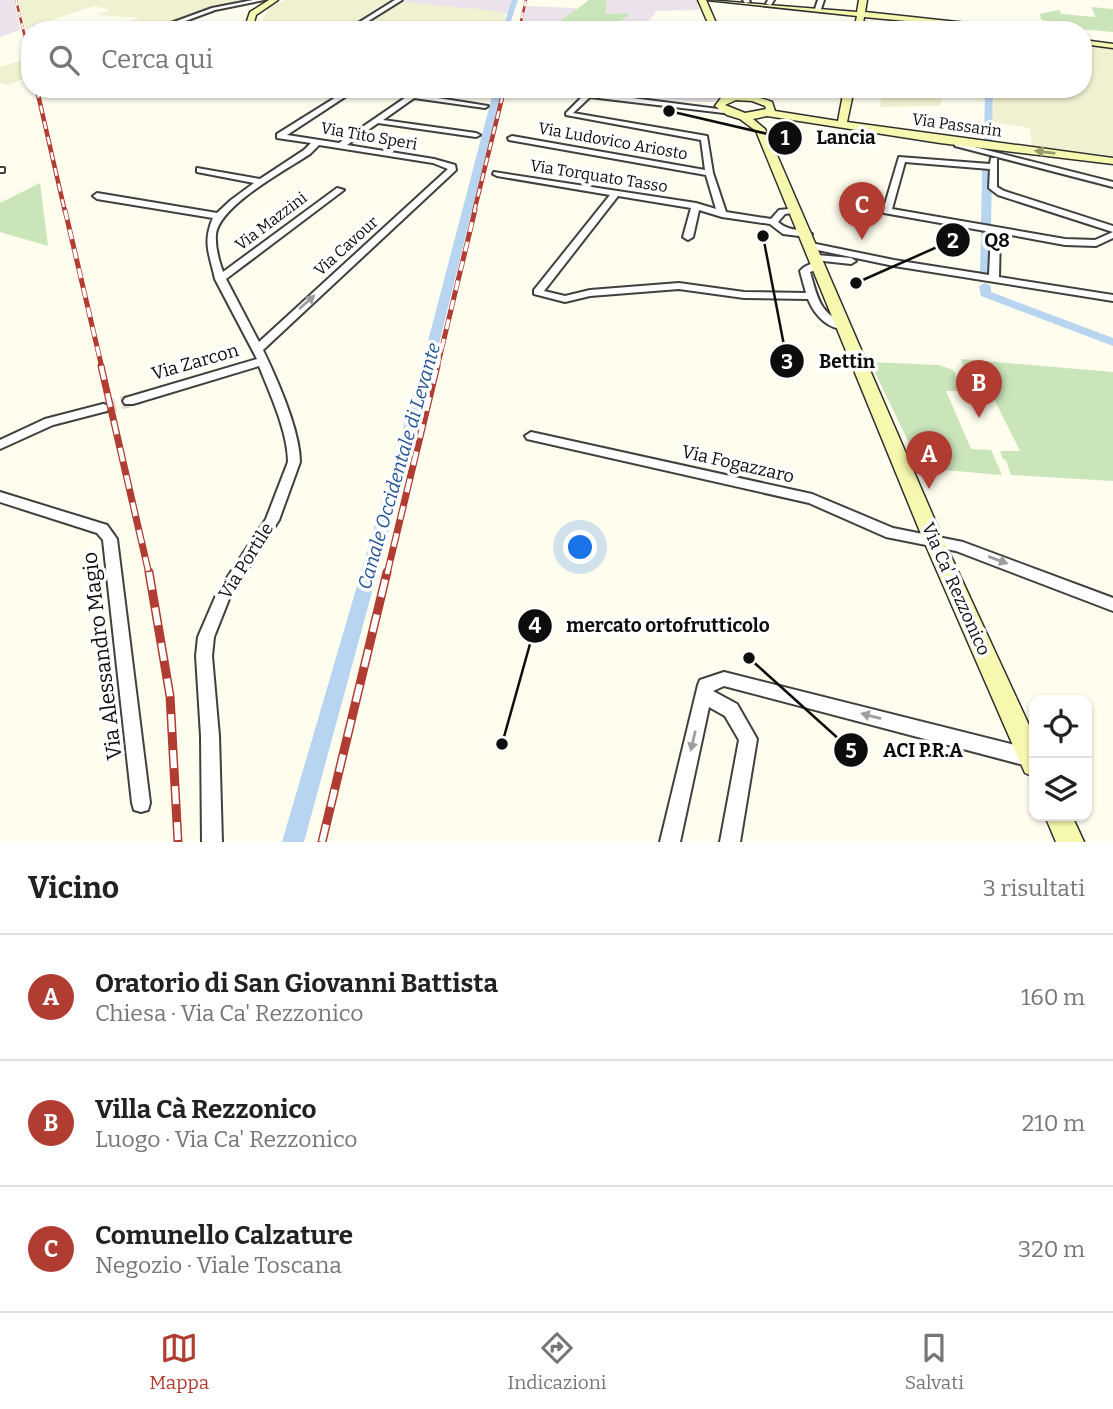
<!DOCTYPE html>
<html lang="it">
<head>
<meta charset="utf-8">
<style>
	:root { --surface:#fff; --page:#f6f6f6; --text:#222; --muted:#767676; --line:#e0e0e0; --accent:#b13c31 }
	body { margin:0; font-family:Bitter,serif; background:var(--page); color:var(--text) }
	.controls { position:absolute; right:21px; bottom:21px; display:grid; overflow:hidden; border-radius:14px; box-shadow:0 2px 5px #0004 }
	.controls button { width:63px; height:63px; display:grid; place-items:center; padding:0; border:0; border-bottom:2px solid var(--line); background:var(--surface); color:var(--text); font:35px sans-serif }
	.you { position:absolute; left:581px; top:548px; width:24px; height:24px; margin:-18px; border:5px solid #fff; border-radius:50%; background:#1a73e8; box-shadow:0 0 0 10px #1a73e833 }
	.badge { display:grid; place-items:center; width:46px; height:46px; border-radius:50%; background:var(--accent); color:#fff; font-size:23px; font-weight:700 }
	.pin { position:absolute; translate:-50% -58px; filter:drop-shadow(0 2px 4px #0008) }
	.pin::after { content:''; position:absolute; top:37px; width:24px; height:21px; background:inherit; clip-path:polygon(0 0,100% 0,50% 100%) }
	.list { margin:0; padding:0; list-style:none }
	h2 { display:flex; justify-content:space-between; align-items:center; height:91px; margin:0; padding:0 28px; font-size:30px }
	h2 small { font-size:23px; font-weight:400; color:var(--muted) }
	.list li { display:grid; grid-template-columns:46px 1fr auto; gap:21px; align-items:center; box-sizing:border-box; height:126px; padding:0 28px; border-top:2px solid var(--line) }
	.list b { display:block; font-size:26px; white-space:nowrap }
	.list p { margin:0; font-size:23px; white-space:nowrap; color:var(--muted) }
	.list em { font-size:23px; font-style:normal; color:var(--muted) }
	.icon { flex:none; width:38px; height:38px; fill:none; stroke:currentColor; stroke-width:2; stroke-linecap:round; stroke-linejoin:round }
	.map { position:relative; flex:none; width:1113px; height:842px; overflow:hidden }
	.search { position:absolute; background:var(--surface); box-shadow:0 2px 5px #0004; left:21px; right:21px; top:21px; height:77px; display:flex; align-items:center; gap:18px; box-sizing:border-box; padding:0 24px; border-radius:28px; color:var(--muted); font-size:26px }
	.sheet { height:469px; background:var(--surface) }
	nav { display:flex; justify-content:space-around; align-items:center; box-sizing:border-box; height:98px; border-top:2px solid var(--line); background:var(--surface); font-size:19px; color:var(--muted) }
	nav a { display:grid; justify-items:center; gap:4px }
	nav .on { color:var(--accent) }
	.map>svg:first-child { display:block }
</style>
</head>
<body>
<div class="map">
<svg width="1113" height="842" viewBox="0 0 1113 842">
	<rect width="100%" height="100%" fill="#fefdee"/>
	<g fill="#ebe2eb">
		<polygon points="0,0 14,0 20,30 0,37"/>
		<polygon points="402,0 513,0 509,14 399,2"/>
		<polygon points="606,0 697,0 699,10 655,11 656,13 638,30 610,30 629,15 606,12"/>
		<polygon points="526,6 576,8 576,9 562,30 521,30"/>
		<polygon points="606,89 735,89 736,93 713,102 703,102 637,96"/>
	</g>
	<g fill="#f0f1d0">
		<polygon points="18,0 262,0 220,7 160,30 123,24 139,18 97,15 110,10 94,6 25,29"/>
		<polygon points="285,0 397,0 348,30 285,30 262,23 268,7"/>
		<polygon points="402,2 498,11 505,15 504,26 503,30 379,30 392,22 371,20"/>
		<polygon points="863,20 954,30 861,30"/>
		<polygon points="1083,42 1113,48 1113,156 1032,146 1030,128 992,122 994,100 943,94 940,106 880,107 882,89 1083,89"/>
		<polygon points="26,59 30,76 8,85 0,83 0,67"/>
	</g>
	<g fill="#cbe5bb">
		<polygon points="589,0 606,0 606,13 630,14 610,30 550,29"/>
		<polygon points="1091,7 1113,9 1113,32 1068,28 1041,19 1040,14 1059,10 1062,14 1096,17"/>
		<polygon points="40,183 48,246 0,232 0,203"/>
		<polygon points="961,359 1113,372 1113,481 1011,475 1006,460 1003,459 1000,451 1020,451 991,393 972,392"/>
		<polygon points="870,362 939,365 953,370 964,391 946,391 971,449 991,450 1002,475 921,468"/>
	</g>
	<g fill="none" stroke-linecap="round" stroke-linejoin="round">
		<g fill="#b7d4f1" fill-rule="evenodd">
			<polygon points="512,0 518,0 508,30 502,30"/>
			<polygon points="494,89 502,89 434,364 304,842 282,842 422,364"/>
			<polygon points="985,89 993,89 992,140 988,143 984,140"/>
			<polygon points="987,167 992,170 991,226 986,229 991,232 992,273 986,276 980,273 981,232 986,229 981,226 982,170"/>
			<polygon points="985,283 991,286 991,292 1113,338 1113,346 981,296 979,286"/>
		</g>
		<polyline stroke="#dad9cc" stroke-width="13" stroke-dasharray="13 6" stroke-linecap="butt" points="103,408 129,401"/>
		<defs>
			<g id="street">
				<polygon points="253,0 264,0 215,10 161,30 152,30 212,8"/>
				<polygon points="395,0 402,0 354,30 347,30"/>
				<polygon points="743,0 749,0 750,2 745,3"/>
				<polygon points="768,0 774,0 771,5 766,4"/>
				<polygon points="818,0 824,0 821,9 818,11 815,9"/>
				<polygon points="545,26 563,28 566,30 543,29"/>
				<polygon points="35,27 46,30 33,30"/>
				<path d="M349,89H357L287,135L339,143L418,89H426L419,95L488,106L485,108L414,98L383,120L476,133L480,135L476,137L378,123L347,145L434,159L455,165L456,170L263,350C277,379 300,431 300,462L279,520L229,599L214,637L212,656L219,736L222,842H202L201,736L196,656L198,637L217,593L266,519L288,462C288,432 270,394 259,366L133,404H125L123,401L125,398L257,359L215,279C210,255 202,243 213,218L97,199L93,196L97,193L217,213L231,200L254,183L197,172V168L260,179L304,150L311,143L277,138V134ZM319,145L433,163L448,169L259,342L226,279L344,190L337,188L223,272C219,261 215,247 216,234C220,205 286,170 310,154Z"/>
				<path d="M538,89L587,92L590,89H597L593,93L726,110V112L724,113L590,97L573,113L707,136L713,173L726,212L771,219L779,210L799,208V212L785,214L778,222C791,233 799,227 812,234L807,237L783,234L770,224L722,217L699,210L693,237L688,240L683,237L691,208L618,196L544,291L565,296L590,290L679,283L744,292L806,293L800,271C806,264 815,262 823,264V268L810,272C818,299 819,314 849,325L850,327L849,329C829,331 815,316 808,299L744,298L679,289L590,296L565,302L534,294V290L610,195L497,176L493,174L494,172L696,203L716,209L706,175L509,140L508,138L512,136L705,170L701,140L566,115V113L583,96Z"/>
				<polygon points="955,142 1113,182 1113,187 955,146"/>
				<polygon points="899,157 990,164 991,158 997,158 997,187 1004,191 1113,226 1113,232 998,195 989,188 990,169 905,162 892,209 1065,239 1095,240 1113,232 1113,238 1096,246 1065,245 1000,233 999,277 1113,295 1113,301 894,266 808,248 806,246 811,243 894,260 989,275 991,232 884,213 883,211"/>
				<rect x="0" y="168" width="4" height="4"/>
				<polygon points="817,255 851,258 856,261 851,264 814,260 814,256"/>
				<polygon points="103,404 107,405 109,408 107,411 53,425 0,449 0,440 45,419"/>
				<polygon points="531,432 812,494 893,528 963,542 1113,598 1113,611 956,551 886,537 809,503 527,439 525,436"/>
				<polygon points="0,492 107,525 117,539 150,803 148,810 141,812 134,810 132,803 103,540 97,533 0,502"/>
				<polygon points="724,672 1031,749 1034,751 1034,765 1031,767 724,686 713,691 737,704 757,739 740,842 720,842 739,740 725,716 709,707 680,842 660,842 698,685 700,680"/>
			</g>
			<g id="secondary">
				<polygon points="269,0 278,0 256,15 252,30 244,30 250,12"/>
				<polygon points="698,0 706,0 719,30 711,30"/>
				<polygon points="707,0 857,12 859,0 867,0 865,12 1033,30 1001,30 864,17 862,30 854,30 857,16"/>
				<polygon points="1083,40 1113,44 1113,48 1083,44"/>
				<path d="M844,89H854L847,122L1113,158V164L940,143L767,116L753,119L765,129L777,155L943,539L1034,736V777L1025,773L923,539L756,131L740,119L727,115L715,106L721,98C740,93 754,95 772,102L775,111L838,121ZM736,100L752,101L765,106L766,109L745,113L725,105Z"/>
				<polygon points="1045,816 1072,816 1084,842 1056,842"/>
			</g>
		</defs>
		<use href="#street" stroke="#404040" stroke-width="4"/>
		<use href="#secondary" stroke="#2f2f2f" stroke-width="3"/>
		<use href="#street" fill="#fff" fill-rule="evenodd"/>
		<use href="#secondary" fill="#f7f8af" fill-rule="evenodd"/>
		<defs>
			<g id="rail-far4">
				<polyline points="16,0 30,58"/>
				<polyline points="519,30 526,0"/>
				<polyline points="37,89 38,92"/>
				<polyline points="503,92 504,89"/>
			</g>
			<g id="rail-far3">
				<polyline points="37,90 65,212"/>
				<polyline points="474,212 504,90"/>
			</g>
			<g id="rail-far2">
				<polyline points="65,210 102,368"/>
				<polyline points="437,368 475,210"/>
			</g>
			<g id="rail-far1">
				<polyline points="101,366 149,574"/>
				<polyline points="387,574 437,366"/>
			</g>
			<g id="rail">
				<polyline points="149,572 170,696 178,842"/>
				<polyline points="322,842 387,572"/>
			</g>
		</defs>
		<use href="#rail-far4" stroke="#b13c31" stroke-width="2.5"/>
		<use href="#rail-far3" stroke="#b13c31" stroke-width="4.5"/>
		<use href="#rail-far2" stroke="#b13c31" stroke-width="5"/>
		<use href="#rail-far1" stroke="#b13c31" stroke-width="7"/>
		<use href="#rail" stroke="#b13c31" stroke-width="9"/>
		<use href="#rail-far4" stroke="#fff" stroke-width="2" stroke-dasharray="6" stroke-linecap="butt"/>
		<use href="#rail-far3" stroke="#fff" stroke-width="2.5" stroke-dasharray="8" stroke-linecap="butt"/>
		<use href="#rail-far2" stroke="#fff" stroke-width="3.5" stroke-dasharray="10" stroke-linecap="butt"/>
		<use href="#rail-far1" stroke="#fff" stroke-width="4.5" stroke-dasharray="14" stroke-linecap="butt"/>
		<use href="#rail" stroke="#fff" stroke-width="6" stroke-dasharray="18" stroke-linecap="butt"/>
	</g>
	<defs><path id="oneway-solid" d="M-6-.8H1V-3.2L6.5 0L1 3.2V.8H-6Z" transform="scale(1.75)"/></defs>
	<use fill="#999a6e" href="#oneway-solid" transform="translate(1045 152) rotate(-173)"/>
	<g fill="#9e9e9e">
		<use href="#oneway-solid" transform="translate(307 302) rotate(-42)"/>
		<use href="#oneway-solid" transform="translate(998 560) rotate(20)"/>
		<use href="#oneway-solid" transform="translate(871 716) rotate(-165)"/>
		<use href="#oneway-solid" transform="translate(693 741) rotate(103)"/>
	</g>
	<g text-anchor="middle" dominant-baseline="central" stroke-width="7" stroke-linejoin="round" paint-order="stroke">
		<g font-size="16" fill="#0d0d0d" stroke="#fff">
			<text transform="translate(957 125) rotate(8)">Via Passarin</text>
			<text transform="translate(369 136) rotate(10)">Via Tito Speri</text>
			<text transform="translate(613 141) rotate(10)">Via Ludovico Ariosto</text>
			<text transform="translate(599 176) rotate(9)">Via Torquato Tasso</text>
			<text transform="translate(271 221) rotate(-37)">Via Mazzini</text>
			<text transform="translate(346 246) rotate(-42)">Via Cavour</text>
		</g>
		<g font-size="18" fill="#0d0d0d" stroke="#fff">
			<text transform="translate(195 362) rotate(-16)">Via Zarcon</text>
			<text transform="translate(738 464) rotate(13)">Via Fogazzaro</text>
			<text transform="translate(246 561) rotate(-58)">Via Portile</text>
			<text transform="translate(956 589) rotate(66)">Via Ca' Rezzonico</text>
		</g>
		<g font-size="19" font-style="italic" fill="#215294" stroke="#fff">
			<text transform="translate(399 466) rotate(-74)">Canale Occidentale di Levante</text>
		</g>
		<g font-size="21" fill="#0d0d0d" stroke="#fff">
			<text transform="translate(102 656) rotate(-97)">Via Alessandro Magio</text>
		</g>
	</g>
	<path fill="none" stroke="#0d0d0d" stroke-width="2.5" d="M669 111L785 138M856 283L953 240M763 236L787 361M502 744L535 626M749 658L851 750"/>
	<g fill="#0d0d0d" stroke="#fff" stroke-width="2.5">
		<circle cx="669" cy="111" r="7"/>
		<circle cx="856" cy="283" r="7"/>
		<circle cx="763" cy="236" r="7"/>
		<circle cx="502" cy="744" r="7"/>
		<circle cx="749" cy="658" r="7"/>
		<circle cx="785" cy="138" r="18"/>
		<circle cx="953" cy="240" r="18"/>
		<circle cx="787" cy="361" r="18"/>
		<circle cx="535" cy="626" r="18"/>
		<circle cx="851" cy="750" r="18"/>
	</g>
	<g font-size="21" text-anchor="middle" font-weight="bold" fill="#fff">
		<text x="785" y="145">1</text>
		<text x="953" y="248">2</text>
		<text x="787" y="369">3</text>
		<text x="535" y="633">4</text>
		<text x="851" y="758">5</text>
	</g>
	<g font-size="19" text-anchor="middle" font-weight="bold" fill="#0d0d0d" stroke="#fff" stroke-width="7" stroke-linejoin="round" paint-order="stroke">
		<text x="846" y="144">Lancia</text>
		<text x="997" y="247">Q8</text>
		<text x="847" y="368">Bettin</text>
		<text x="668" y="632">mercato ortofrutticolo</text>
		<text x="923" y="757">ACI P.R.A</text>
	</g>
</svg>
<div class="controls">
<button><svg class="icon" aria-label="locate" viewBox="0 0 24 24"><circle cx="12" cy="12" r="6"/><path d="M12 2v4M12 18v4M2 12h4M18 12h4"/></svg></button>
<button><svg class="icon" aria-label="layers" viewBox="0 0 24 24"><path d="M12 4l9 5-9 5-9-5zM3 14l9 5 9-5"/></svg></button>
</div>
<div class="you"></div>
<div class="pin badge" style="left:929px;top:489px">A</div>
<div class="pin badge" style="left:979px;top:418px">B</div>
<div class="pin badge" style="left:862px;top:240px">C</div>
<div class="search"><svg class="icon" aria-label="search" viewBox="0 0 24 24"><circle cx="10" cy="10" r="6"/><path d="M15 15l6 6"/></svg>Cerca qui</div>
</div>
<section class="sheet">
<h2>Vicino<small>3 risultati</small></h2>
<ul class="list">
<li><span class="badge">A</span><div><b>Oratorio di San Giovanni Battista</b><p>Chiesa · Via Ca' Rezzonico</p></div><em>160 m</em></li>
<li><span class="badge">B</span><div><b>Villa Cà Rezzonico</b><p>Luogo · Via Ca' Rezzonico</p></div><em>210 m</em></li>
<li><span class="badge">C</span><div><b>Comunello Calzature</b><p>Negozio · Viale Toscana</p></div><em>320 m</em></li>
</ul>
</section>
<nav>
<a class="on"><svg class="icon" aria-label="map" viewBox="0 0 24 24"><path d="M3 6l6-2 6 2 6-2v14l-6 2-6-2-6 2zM9 4v14M15 6v14"/></svg>Mappa</a>
<a><svg class="icon" aria-label="directions" viewBox="0 0 24 24"><path d="M12 3l9 9-9 9-9-9zM9 14v-3h6M13 9l2 2-2 2"/></svg>Indicazioni</a>
<a><svg class="icon" aria-label="saved" viewBox="0 0 24 24"><path d="M7 4h10v16l-5-4-5 4z"/></svg>Salvati</a>
</nav>
</body>
</html>
